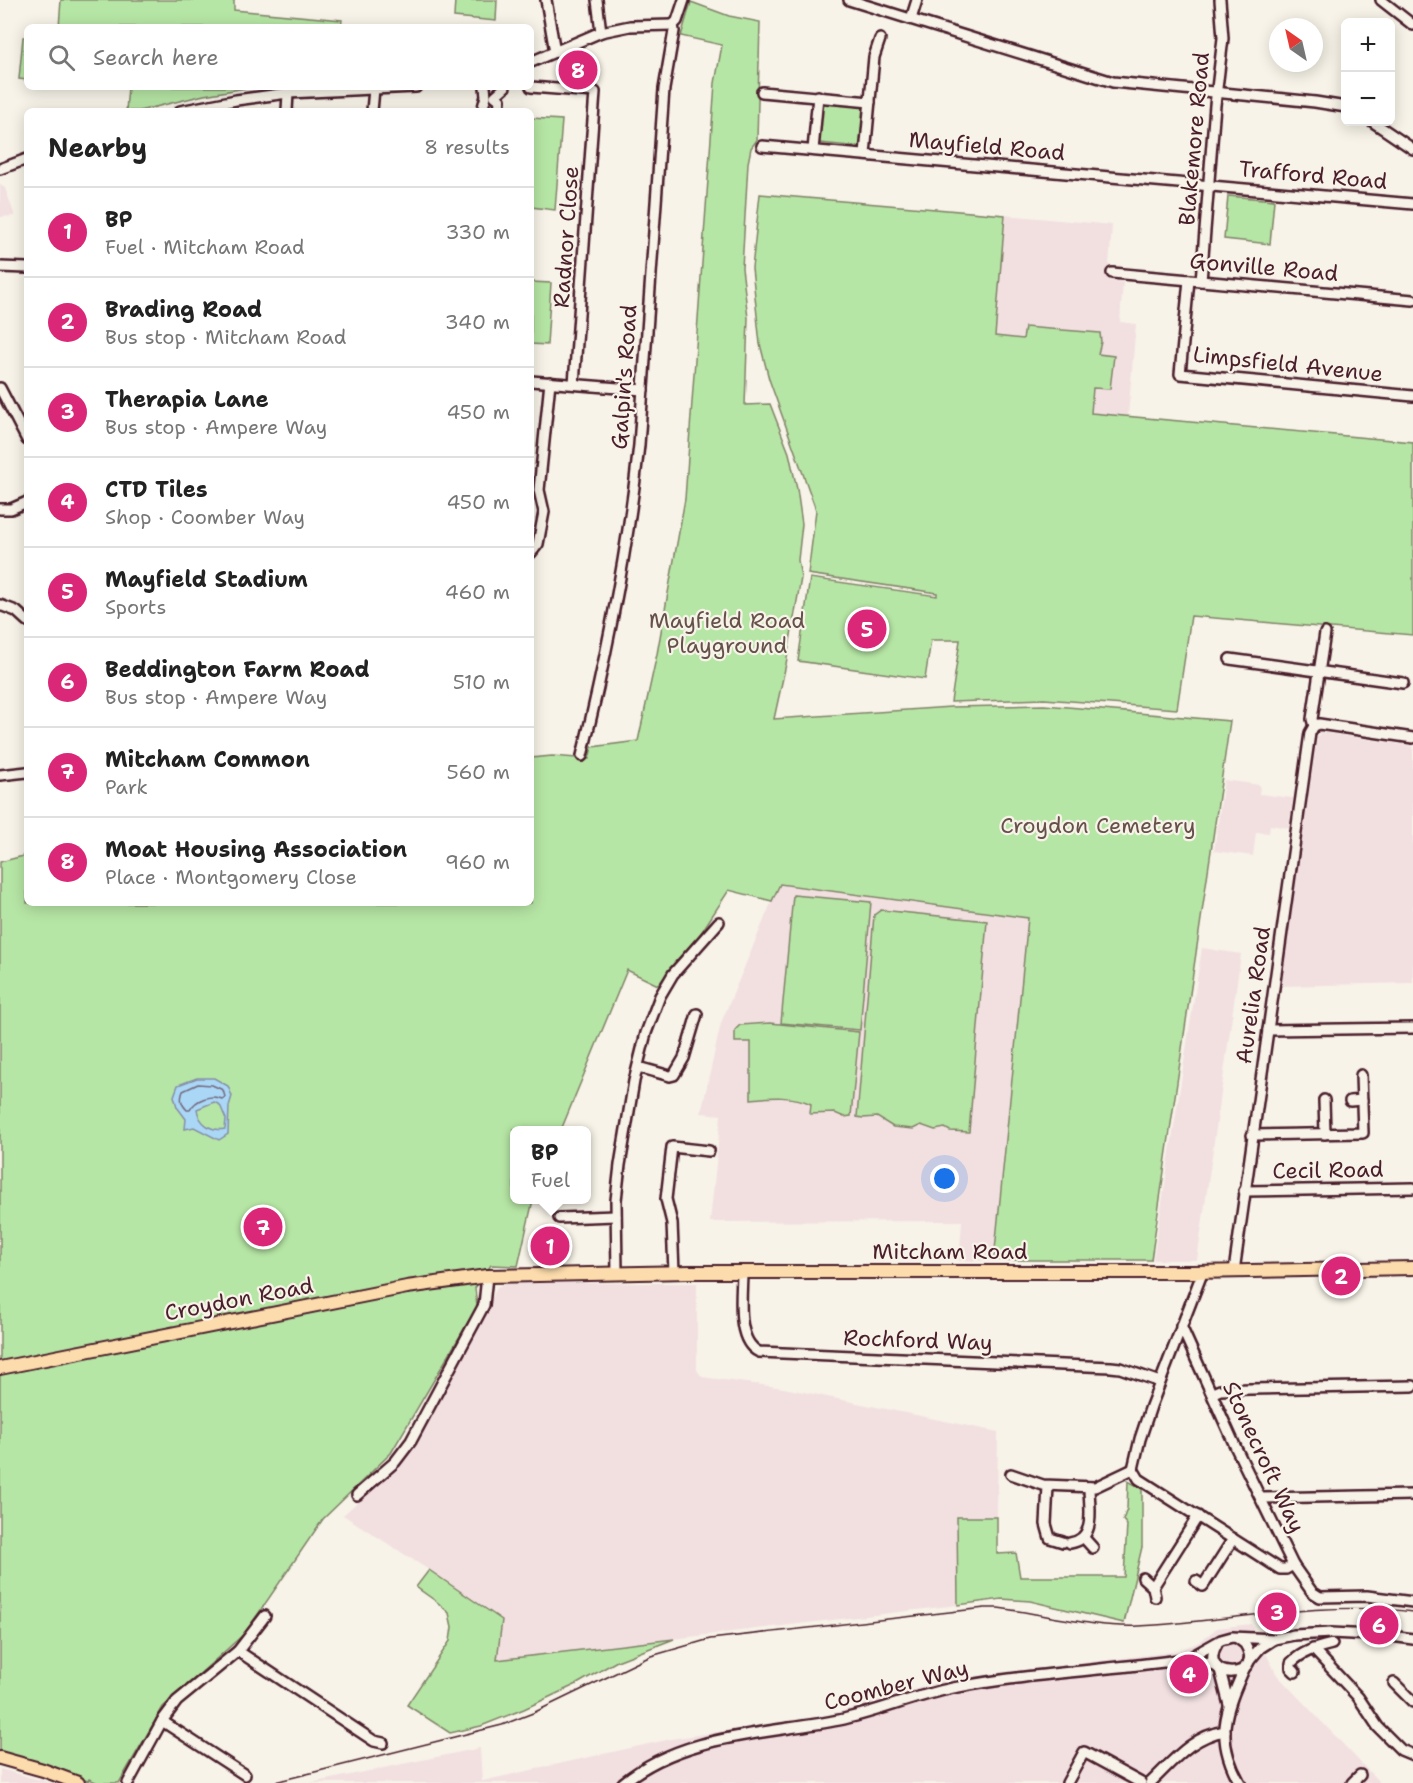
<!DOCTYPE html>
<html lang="en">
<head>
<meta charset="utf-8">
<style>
	:root { --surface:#fff; --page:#f2f2f2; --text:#222; --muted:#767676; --line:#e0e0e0; --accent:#db2777 }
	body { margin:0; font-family:"Shantell Sans",sans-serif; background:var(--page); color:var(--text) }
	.controls { position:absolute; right:18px; top:18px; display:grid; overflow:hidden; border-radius:9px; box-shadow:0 3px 15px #0003 }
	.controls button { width:54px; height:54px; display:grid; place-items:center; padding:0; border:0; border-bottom:2px solid var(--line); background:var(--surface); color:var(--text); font:30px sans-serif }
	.compass { position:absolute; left:1269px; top:18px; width:54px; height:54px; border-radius:50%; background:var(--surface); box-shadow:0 3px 15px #0003; rotate:326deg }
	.you { position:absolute; left:945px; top:1179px; width:21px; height:21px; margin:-15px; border:4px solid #fff; border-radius:50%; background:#1a73e8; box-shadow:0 0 0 9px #1a73e833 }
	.badge { display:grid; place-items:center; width:39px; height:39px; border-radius:50%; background:var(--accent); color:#fff; font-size:20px; font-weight:700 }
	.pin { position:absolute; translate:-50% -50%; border:3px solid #fff; box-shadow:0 2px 6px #0006 }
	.popup { position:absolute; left:510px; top:1126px; width:81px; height:78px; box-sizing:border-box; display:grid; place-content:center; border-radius:9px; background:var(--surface); filter:drop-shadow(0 2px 4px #0005); font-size:20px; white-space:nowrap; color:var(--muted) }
	.popup b { font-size:22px; color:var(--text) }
	.popup::after { content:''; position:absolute; left:50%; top:100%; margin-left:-12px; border:12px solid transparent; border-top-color:var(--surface) }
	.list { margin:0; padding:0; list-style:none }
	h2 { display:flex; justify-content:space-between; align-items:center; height:78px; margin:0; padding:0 24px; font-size:26px }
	h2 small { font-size:20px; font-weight:400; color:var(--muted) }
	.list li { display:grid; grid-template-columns:39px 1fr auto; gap:18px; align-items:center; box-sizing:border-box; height:90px; padding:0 24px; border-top:2px solid var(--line) }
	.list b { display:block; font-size:22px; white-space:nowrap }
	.list p { margin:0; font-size:20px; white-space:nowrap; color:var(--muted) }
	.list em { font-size:20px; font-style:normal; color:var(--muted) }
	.icon { flex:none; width:33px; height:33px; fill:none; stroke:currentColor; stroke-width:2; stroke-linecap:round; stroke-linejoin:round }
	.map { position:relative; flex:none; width:1413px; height:1783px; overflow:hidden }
	.search { position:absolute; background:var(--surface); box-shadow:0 3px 15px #0003; left:24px; top:24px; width:510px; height:66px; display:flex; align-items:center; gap:15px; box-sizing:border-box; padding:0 21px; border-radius:9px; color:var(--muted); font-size:22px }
	.panel { position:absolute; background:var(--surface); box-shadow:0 3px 15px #0003; left:24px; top:108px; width:510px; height:798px; border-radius:9px }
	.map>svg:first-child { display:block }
</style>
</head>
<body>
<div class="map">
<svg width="1413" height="1783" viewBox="0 0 1413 1783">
	<rect width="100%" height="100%" fill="#f7f3e8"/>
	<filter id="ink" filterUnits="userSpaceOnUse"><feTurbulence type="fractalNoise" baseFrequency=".0167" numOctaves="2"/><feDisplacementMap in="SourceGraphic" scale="12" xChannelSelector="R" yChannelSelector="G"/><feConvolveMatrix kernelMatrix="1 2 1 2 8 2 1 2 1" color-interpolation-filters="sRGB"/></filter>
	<g filter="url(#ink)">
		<g fill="#f2e0e1">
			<polygon points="0,185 5,188 15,216 0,217"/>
			<polygon points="1005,215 1112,225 1108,280 1123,282 1120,322 1136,324 1128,416 989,404"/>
			<polygon points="1320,732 1413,746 1413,983 1280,986 1317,738"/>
			<polygon points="1224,780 1260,785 1259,794 1293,798 1289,828 1270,825 1269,833 1256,832 1253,856 1214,851"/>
			<polygon points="779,884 1028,918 994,1260 959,1261 962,1221 710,1222 721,1115 701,1113 721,1023"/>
			<polygon points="1202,948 1241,954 1197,1260 1153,1260"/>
			<polygon points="506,1283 697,1283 697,1370 702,1377 784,1388 998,1432 997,1517 957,1517 958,1605 497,1660 502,1620 429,1570 343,1515 406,1459 497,1288"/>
			<polygon points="1251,1624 1277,1675 1380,1783 311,1783 480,1748 482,1781 671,1739 829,1715 943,1681 1179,1651 1199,1642 1217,1628"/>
			<polygon points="0,1769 51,1783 0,1783"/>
		</g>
		<g fill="#b6e6a5" stroke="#808268" stroke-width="1.5">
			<polygon points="61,0 234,0 234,10 342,20 341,27 59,27"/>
			<polygon points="455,0 497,0 496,21 454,17"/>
			<polygon points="691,2 729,16 760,22 757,140 751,148 748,163 742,268 748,318 745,405 770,404 789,453 797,489 802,524 798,560 801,578 786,664 774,719 951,707 1044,705 1230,721 1151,1260 994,1260 1028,918 780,884 772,901 729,890 697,939 658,985 627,970 561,1130 514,1130 514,1200 533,1200 518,1266 491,1265 475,1288 477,1307 391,1453 323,1519 245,1633 163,1707 119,1783 98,1783 89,1779 88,1781 0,1755 0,862 27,855 27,903 531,903 531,758 552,756 589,759 592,747 638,741 657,654 685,499 715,83 722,45 681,36"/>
			<polygon points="23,37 27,37 27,80 19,79"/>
			<polygon points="128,87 252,87 204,95 139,111 126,111"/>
			<polygon points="822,103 864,107 861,147 819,143"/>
			<polygon points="531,118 562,120 555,210 531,207"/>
			<polygon points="760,194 1005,215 995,336 1023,339 1025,327 1100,333 1101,342 1098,354 1114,356 1110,389 1093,388 1091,413 1413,442 1413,635 1191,616 1177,709 1044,699 951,702 960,640 931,640 925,679 798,661 810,578 937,596 937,593 808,574 816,510 769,379 760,344 752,268"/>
			<polygon points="1228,196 1274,200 1270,244 1224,239"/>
			<polygon points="531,282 551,283 547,345 531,344"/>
			<polygon points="793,895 871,902 860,1030 781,1023"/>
			<polygon points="881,910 987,921 969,1132 950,1131 945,1128 935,1130 921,1125 913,1129 893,1127 877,1117 863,1118 857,1117 874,915"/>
			<path d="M770,1023L859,1032L851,1116L844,1117L835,1113L810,1114L811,1104C793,1095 771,1097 751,1099V1042H735V1030L740,1025Z"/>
			<polygon points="1128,1481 1142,1489 1142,1547 1124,1623 1030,1601 1002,1599 958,1605 957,1517 997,1517 997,1554 1016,1553 1020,1577 1124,1577 1127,1525 1123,1520 1127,1509"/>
			<polygon points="429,1570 502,1620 497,1660 674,1639 617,1661 577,1684 524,1709 481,1726 450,1733 407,1705 450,1641 452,1627 449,1613 437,1602 416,1587"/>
		</g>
		<path fill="#abd7f7" stroke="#848da5" stroke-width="1.5" fill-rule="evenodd" d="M197,1078H214L228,1086L232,1096L229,1106L228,1134L219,1140L194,1127L185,1129L186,1119L177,1107L174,1096L178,1085ZM214,1102L220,1105L226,1119L225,1129C211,1132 199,1123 197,1109Z"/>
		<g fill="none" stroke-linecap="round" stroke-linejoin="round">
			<path stroke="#71697d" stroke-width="1.5" d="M198,1084L212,1085L223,1090L225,1097L222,1099C211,1094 196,1099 190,1110H187C181,1104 180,1099 183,1091Z"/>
			<defs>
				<g id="minor">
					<polyline points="546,0 555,52"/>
					<polyline points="597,0 601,32"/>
					<polyline points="849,0 1113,82 1315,102 1346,107"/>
					<polyline points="1381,0 1413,25"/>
					<polyline points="911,19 917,0"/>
					<polyline points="531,62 601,32 630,26 673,25"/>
					<polyline points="531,87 595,92 574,384"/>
					<polyline points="762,92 870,102"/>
					<polyline points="180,111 236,100 288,93 416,87"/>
					<polyline points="287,111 288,93"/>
					<polyline points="372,111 374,89"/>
					<polyline points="482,111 486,96 485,87"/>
					<polyline points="499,111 500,100 495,96 505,87"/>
					<polyline points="1373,122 1413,149"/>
					<polyline points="762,146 1413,204"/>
					<polyline points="813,150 818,96"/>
					<polyline points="865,154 874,57 880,39"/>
					<polyline points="0,169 27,159"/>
					<polyline points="0,267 27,268"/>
					<polyline points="1112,273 1413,300"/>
					<polyline points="1189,280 1180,374 1413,396"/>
					<polyline points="1201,281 1215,105 1223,38 1220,0"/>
					<polyline points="531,381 643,390"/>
					<polyline points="0,388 27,440"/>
					<polyline points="0,509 11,509 27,502"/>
					<polyline points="531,553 538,544 544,512 539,490 550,382"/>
					<polyline points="0,605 16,611 27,621"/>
					<polyline points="1230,659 1403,683"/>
					<polyline points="1314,726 1319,724 1413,738"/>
					<polyline points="1314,726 1312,719 1325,633"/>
					<path d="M582,756C607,654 628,550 639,445L664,89L674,31L673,25L677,21L684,0"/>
					<polyline points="0,775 27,772"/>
					<polyline points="1268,1030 1413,1028"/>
					<polyline points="638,1067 670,1076 674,1075 684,1058 697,1014"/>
					<polyline points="1324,1100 1325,1134"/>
					<polyline points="1350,1101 1362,1100"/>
					<polyline points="1252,1135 1363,1133 1361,1075"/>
					<polyline points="1244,1191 1413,1188"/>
					<polyline points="559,1218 616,1216"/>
					<polyline points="1234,1271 1310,733 1314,726"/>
					<polyline points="674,1272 672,1223 666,1199 672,1147 709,1151"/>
					<path d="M742,1272C742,1294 735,1341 759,1352L1111,1367L1120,1368L1160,1382"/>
					<polyline points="617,1274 616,1200 620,1165 634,1081 646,1033 660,996 673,974 719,922"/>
					<polyline points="1181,1326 1236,1448 1293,1565 1312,1592 1320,1597 1367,1596 1413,1602"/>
					<polyline points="1213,1393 1220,1390 1250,1389 1413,1386"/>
					<polyline points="1133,1469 1140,1439 1151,1406 1203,1271"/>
					<polyline points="1133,1469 1139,1479 1280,1569 1286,1569 1293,1565"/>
					<polyline points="1011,1474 1043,1485 1095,1487 1133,1469"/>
					<polyline points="1048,1486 1046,1524 1050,1538 1063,1542"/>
					<polyline points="357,1495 395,1462 411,1441 484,1305 487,1276"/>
					<polyline points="1262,1498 1413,1495"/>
					<polyline points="1084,1538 1093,1548"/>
					<path d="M1070,1543C1097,1539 1089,1508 1089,1487"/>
					<polyline points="1143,1578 1153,1587 1155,1597"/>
					<polyline points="1196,1581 1203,1586 1233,1539"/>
					<polyline points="1153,1587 1198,1516"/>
					<path d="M1217,1644C1195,1682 1268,1681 1245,1644L1237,1638"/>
					<polyline points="1313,1649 1358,1697 1378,1727 1401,1750 1413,1755"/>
					<polyline points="238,1651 374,1741 383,1743"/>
					<polyline points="1189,1658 1221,1640 1232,1637 1274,1639 1294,1635 1331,1633 1391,1636 1413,1639"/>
					<polyline points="1249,1661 1260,1648 1274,1639"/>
					<polyline points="1220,1670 1229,1705"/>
					<path d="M1295,1672L1291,1668V1663C1303,1651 1316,1648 1332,1644"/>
					<polyline points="1394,1683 1413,1702"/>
					<polyline points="162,1721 245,1775"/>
					<polyline points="128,1783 162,1721 177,1701 238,1651 265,1616"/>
					<path d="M623,1783C682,1734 767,1734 839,1720C877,1712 914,1696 953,1688C1030,1673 1109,1670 1187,1659L1209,1663L1217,1667"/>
					<polyline points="1067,1783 1084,1752 1141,1783"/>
					<path d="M1150,1783C1173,1761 1192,1736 1225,1731"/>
					<path d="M1240,1783C1214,1738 1225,1712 1245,1667"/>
					<polyline points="1352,1783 1360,1775"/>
				</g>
				<g id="major">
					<polyline points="0,1368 407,1287 487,1276 690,1272 1193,1272 1413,1268"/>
					<polyline points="0,1758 43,1770 78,1783"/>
				</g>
			</defs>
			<use href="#minor" stroke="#4a1f2b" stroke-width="14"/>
			<use href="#major" stroke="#4a1f2b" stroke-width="16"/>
			<use href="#minor" stroke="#f7f3e8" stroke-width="9"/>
			<use href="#major" stroke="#fcdcac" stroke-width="12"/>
			<path stroke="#4a1f2b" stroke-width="1.5" d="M271,1783L502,1725L533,1713L651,1656L710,1639L985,1608H998C1044,1614 1093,1628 1139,1626C1231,1621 1321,1600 1413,1612"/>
		</g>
	</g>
	<g text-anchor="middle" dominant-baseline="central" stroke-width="4.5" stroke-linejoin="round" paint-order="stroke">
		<g font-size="22" fill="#4a1f2b" stroke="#f7f3e8">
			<text transform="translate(1194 139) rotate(-85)">Blakemore Road</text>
			<text transform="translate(987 146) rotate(5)">Mayfield Road</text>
			<text transform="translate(1313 175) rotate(5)">Trafford Road</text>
			<text transform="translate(566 237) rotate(-86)">Radnor Close</text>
			<text transform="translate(1264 267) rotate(5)">Gonville Road</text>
			<text transform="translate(1288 364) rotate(6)">Limpsfield Avenue</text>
			<text transform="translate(624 377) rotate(-86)">Galpin's Road</text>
			<text transform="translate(1253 995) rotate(-82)">Aurelia Road</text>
			<text transform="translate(1328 1170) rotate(-1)">Cecil Road</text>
			<text x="950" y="1251">Mitcham Road</text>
			<text transform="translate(239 1299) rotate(-11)">Croydon Road</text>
			<text transform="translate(918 1340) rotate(2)">Rochford Way</text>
			<text transform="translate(1264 1457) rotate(65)">Stonecroft Way</text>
			<text transform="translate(896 1685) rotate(-14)">Coomber Way</text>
		</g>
		<g font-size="22" fill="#65514a" stroke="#f7f3e8">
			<text x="727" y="620">Mayfield Road<tspan x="727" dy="25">Playground</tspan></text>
			<text x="1098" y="825">Croydon Cemetery</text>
		</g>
	</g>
</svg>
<div class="controls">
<button>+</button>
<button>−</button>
</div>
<svg class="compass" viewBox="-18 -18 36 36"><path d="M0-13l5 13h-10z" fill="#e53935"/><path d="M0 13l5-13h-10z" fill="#767676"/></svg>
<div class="you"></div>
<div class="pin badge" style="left:550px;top:1246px">1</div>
<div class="popup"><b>BP</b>Fuel</div>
<div class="pin badge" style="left:1341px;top:1276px">2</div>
<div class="pin badge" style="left:1277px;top:1612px">3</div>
<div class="pin badge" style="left:1189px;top:1674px">4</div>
<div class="pin badge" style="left:867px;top:629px">5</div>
<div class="pin badge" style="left:1379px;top:1625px">6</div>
<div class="pin badge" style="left:263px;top:1227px">7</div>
<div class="pin badge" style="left:578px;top:70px">8</div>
<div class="search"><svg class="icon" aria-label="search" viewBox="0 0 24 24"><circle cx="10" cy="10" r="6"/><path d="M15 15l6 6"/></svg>Search here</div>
<section class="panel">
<h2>Nearby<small>8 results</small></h2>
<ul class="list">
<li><span class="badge">1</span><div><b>BP</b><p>Fuel · Mitcham Road</p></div><em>330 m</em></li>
<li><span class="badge">2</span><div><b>Brading Road</b><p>Bus stop · Mitcham Road</p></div><em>340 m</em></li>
<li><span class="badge">3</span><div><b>Therapia Lane</b><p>Bus stop · Ampere Way</p></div><em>450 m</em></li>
<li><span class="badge">4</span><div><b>CTD Tiles</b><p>Shop · Coomber Way</p></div><em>450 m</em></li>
<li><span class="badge">5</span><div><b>Mayfield Stadium</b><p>Sports</p></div><em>460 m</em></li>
<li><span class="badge">6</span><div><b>Beddington Farm Road</b><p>Bus stop · Ampere Way</p></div><em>510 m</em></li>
<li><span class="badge">7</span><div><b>Mitcham Common</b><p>Park</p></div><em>560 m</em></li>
<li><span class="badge">8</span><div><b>Moat Housing Association</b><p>Place · Montgomery Close</p></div><em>960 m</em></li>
</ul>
</section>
</div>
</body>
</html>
